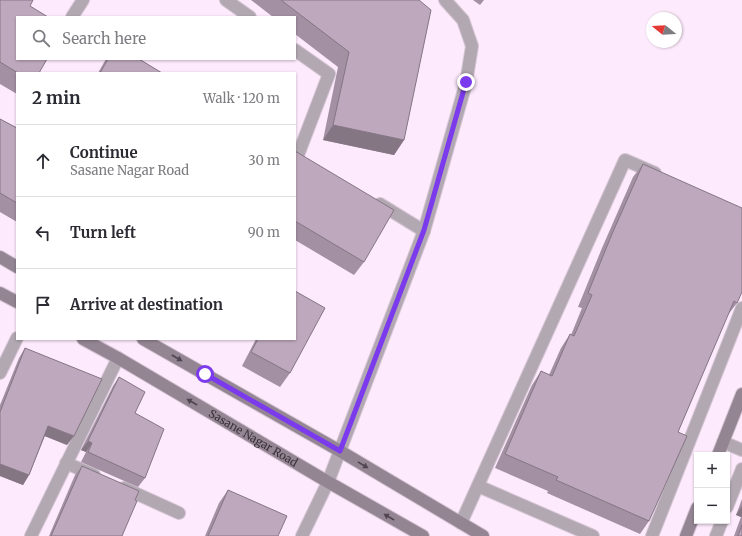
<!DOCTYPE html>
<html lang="en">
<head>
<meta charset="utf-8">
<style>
	:root { --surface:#fff; --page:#f2f2f3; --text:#2b2b33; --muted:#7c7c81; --line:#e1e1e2 }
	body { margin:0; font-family:Merriweather,serif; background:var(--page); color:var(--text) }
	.controls { position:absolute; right:12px; bottom:12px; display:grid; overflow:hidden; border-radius:0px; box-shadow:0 1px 3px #0004 }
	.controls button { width:36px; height:36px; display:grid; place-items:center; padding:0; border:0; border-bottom:1px solid var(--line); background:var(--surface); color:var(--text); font:20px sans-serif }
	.compass { position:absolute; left:646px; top:12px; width:36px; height:36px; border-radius:50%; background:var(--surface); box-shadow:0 1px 3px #0004; rotate:288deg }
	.stop { position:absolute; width:12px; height:12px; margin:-9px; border:3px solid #7c3aed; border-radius:50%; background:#fff }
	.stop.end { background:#7c3aed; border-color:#fff; box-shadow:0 1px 4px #0008 }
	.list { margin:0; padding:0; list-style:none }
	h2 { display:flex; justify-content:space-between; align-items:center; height:52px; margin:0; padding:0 16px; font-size:17px }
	h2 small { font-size:13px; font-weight:400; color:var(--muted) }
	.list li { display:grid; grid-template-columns:26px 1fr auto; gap:12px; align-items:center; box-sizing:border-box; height:72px; padding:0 16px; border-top:1px solid var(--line) }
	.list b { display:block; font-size:15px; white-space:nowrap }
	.list p { margin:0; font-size:13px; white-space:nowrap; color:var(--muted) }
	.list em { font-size:13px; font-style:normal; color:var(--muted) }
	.icon { flex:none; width:22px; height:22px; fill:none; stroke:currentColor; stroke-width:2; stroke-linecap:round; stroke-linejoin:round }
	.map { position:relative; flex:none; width:742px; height:536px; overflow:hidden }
	.search { position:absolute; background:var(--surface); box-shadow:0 1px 3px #0004; left:16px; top:16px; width:280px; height:44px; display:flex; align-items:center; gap:10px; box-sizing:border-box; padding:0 14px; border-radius:0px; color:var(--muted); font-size:15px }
	.panel { position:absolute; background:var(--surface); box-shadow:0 1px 3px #0004; left:16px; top:72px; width:280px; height:268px; border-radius:0px }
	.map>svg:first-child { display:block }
</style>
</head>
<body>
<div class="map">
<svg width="742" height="536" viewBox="0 0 742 536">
	<rect width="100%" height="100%" fill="#fdeafc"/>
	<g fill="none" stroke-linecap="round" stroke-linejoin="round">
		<defs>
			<g id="lane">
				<polyline points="723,442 742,450"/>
				<polyline points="478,486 593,536"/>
				<polyline points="727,507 742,469"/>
				<polyline points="461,523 625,160 655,173"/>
				<polyline points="652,536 742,308"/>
				<polyline points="716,536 722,521"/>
			</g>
			<g id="street">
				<polyline points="226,0 250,17"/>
				<polyline points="72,17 83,0"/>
				<polyline points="295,50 329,74 298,155"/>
				<polyline points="380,204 424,231"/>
				<polyline points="0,373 17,338"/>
				<polyline points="66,463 94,475"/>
				<polyline points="124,488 179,513"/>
				<polyline points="31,536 118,358"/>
				<polyline points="302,536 328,482 424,231 466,83 472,46 463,20 445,0"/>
			</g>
			<g id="secondary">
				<polyline points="0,257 17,267"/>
				<polyline points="0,293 17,302"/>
				<path id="s1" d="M83,339L118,358L328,482L423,536"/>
				<polyline points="143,339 340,451 483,536"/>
				<polyline points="718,455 742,394"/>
				<polyline points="686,536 697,508"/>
			</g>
		</defs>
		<use href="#lane" stroke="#d6c5d5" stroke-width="14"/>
		<use href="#street" stroke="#d6c5d5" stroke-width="14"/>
		<use href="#secondary" stroke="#d6c5d5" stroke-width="14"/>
		<use href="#lane" stroke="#b2a8b2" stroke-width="12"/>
		<use href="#street" stroke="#b2a8b2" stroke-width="12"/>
		<use href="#secondary" stroke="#948593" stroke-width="12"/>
	</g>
	<g fill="#a390a3">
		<polygon points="0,0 30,6 39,73 17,73 17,94 0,84"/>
		<polygon points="251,0 419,0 404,140 394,155 323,140 338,67 295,34 295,17 273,17"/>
		<polygon points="473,0 484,0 480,5"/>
		<polygon points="106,59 139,59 162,73 98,73"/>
		<polygon points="0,119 17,128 17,222 0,212"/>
		<polygon points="295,151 364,262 354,275 295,240"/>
		<polygon points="643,164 737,303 727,316 678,432 649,521 640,534 547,493 548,491 495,468 532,385 541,371 549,375 561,348 570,334 571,335 582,308 578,307 602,248 633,177"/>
		<polygon points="256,339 295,339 290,373 280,387 242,366"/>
		<polygon points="25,348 67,445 45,436 29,475 23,485 0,476 0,405 19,358"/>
		<polygon points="119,377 135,413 145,478 138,487 81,462 86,452 81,450 113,386"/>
		<polygon points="82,466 122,536 49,536 75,475"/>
		<polygon points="228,490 278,536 205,536 219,503"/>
		<polygon points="742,499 742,536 734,536 741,517 736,515"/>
	</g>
	<g fill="#857684">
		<polygon points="333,125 404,140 394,155 323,140"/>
		<polygon points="48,426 74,436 67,445 42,435"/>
		<polygon points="88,441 92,443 86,452 81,450"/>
		<polygon points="0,464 29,475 23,485 0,476"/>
		<polygon points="742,506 742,516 741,517 736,515"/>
	</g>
	<g fill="#bea8bd" stroke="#857684">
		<polygon points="0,0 33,0 30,6 48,17 17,17 17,59 47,59 39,73 18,73 0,62"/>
		<polygon points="281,0 419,0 431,10 404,140 333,125 349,52"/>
		<polygon points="108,59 139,59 162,73 100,73"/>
		<polygon points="0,119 17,128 17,203 0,193"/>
		<polygon points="295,151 394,210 364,262 295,221"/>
		<polygon points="643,164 742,208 742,292 737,303 734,301 678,432 687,436 649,521 556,480 558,477 505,454 541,371 552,376 570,334 574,336 592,295 588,293 612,234"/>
		<polygon points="295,291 325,308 290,373 251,352 258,339 295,339"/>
		<polygon points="25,348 102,379 74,436 48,426 29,475 0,464 0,412"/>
		<polygon points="119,377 145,392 135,413 164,429 145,478 88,452 92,443 88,441"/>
		<polygon points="82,466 139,491 135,500 137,501 122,536 51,536"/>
		<polygon points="228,490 287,516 278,536 208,536"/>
		<polygon points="742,525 742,536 738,536"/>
	</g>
	<defs><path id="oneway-solid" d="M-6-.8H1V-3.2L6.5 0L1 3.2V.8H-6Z"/></defs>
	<g fill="#504550">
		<use href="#oneway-solid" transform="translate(177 358) rotate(30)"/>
		<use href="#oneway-solid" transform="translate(192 402) rotate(-150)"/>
		<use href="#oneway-solid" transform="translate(363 465) rotate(31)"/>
		<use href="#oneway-solid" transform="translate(389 517) rotate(-150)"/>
	</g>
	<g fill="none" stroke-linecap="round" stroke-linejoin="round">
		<polyline stroke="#7c3aed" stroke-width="5" points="205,374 340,451 424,230 466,82"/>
	</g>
	<g text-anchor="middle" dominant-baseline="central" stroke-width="3" stroke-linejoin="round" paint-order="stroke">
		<g font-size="11" fill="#393039" stroke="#fff">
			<text stroke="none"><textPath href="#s1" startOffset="197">Sasane Nagar Road</textPath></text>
		</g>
	</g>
</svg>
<div class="controls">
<button>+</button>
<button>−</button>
</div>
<svg class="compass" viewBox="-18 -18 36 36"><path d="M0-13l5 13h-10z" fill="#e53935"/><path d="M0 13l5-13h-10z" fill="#7c7c81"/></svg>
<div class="stop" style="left:205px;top:374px"></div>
<div class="stop end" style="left:466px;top:82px"></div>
<div class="search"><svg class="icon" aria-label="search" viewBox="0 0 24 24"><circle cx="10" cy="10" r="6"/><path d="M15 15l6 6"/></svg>Search here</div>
<section class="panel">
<h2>2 min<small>Walk · 120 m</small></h2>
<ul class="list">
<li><svg class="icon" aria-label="ahead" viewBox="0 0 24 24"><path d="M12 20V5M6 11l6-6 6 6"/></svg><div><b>Continue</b><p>Sasane Nagar Road</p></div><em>30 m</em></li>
<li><svg class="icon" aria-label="left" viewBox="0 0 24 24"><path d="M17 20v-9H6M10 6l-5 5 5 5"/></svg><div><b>Turn left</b></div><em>90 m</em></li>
<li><svg class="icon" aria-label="arrive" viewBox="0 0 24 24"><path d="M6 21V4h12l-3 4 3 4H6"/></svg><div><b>Arrive at destination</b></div></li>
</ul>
</section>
</div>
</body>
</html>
